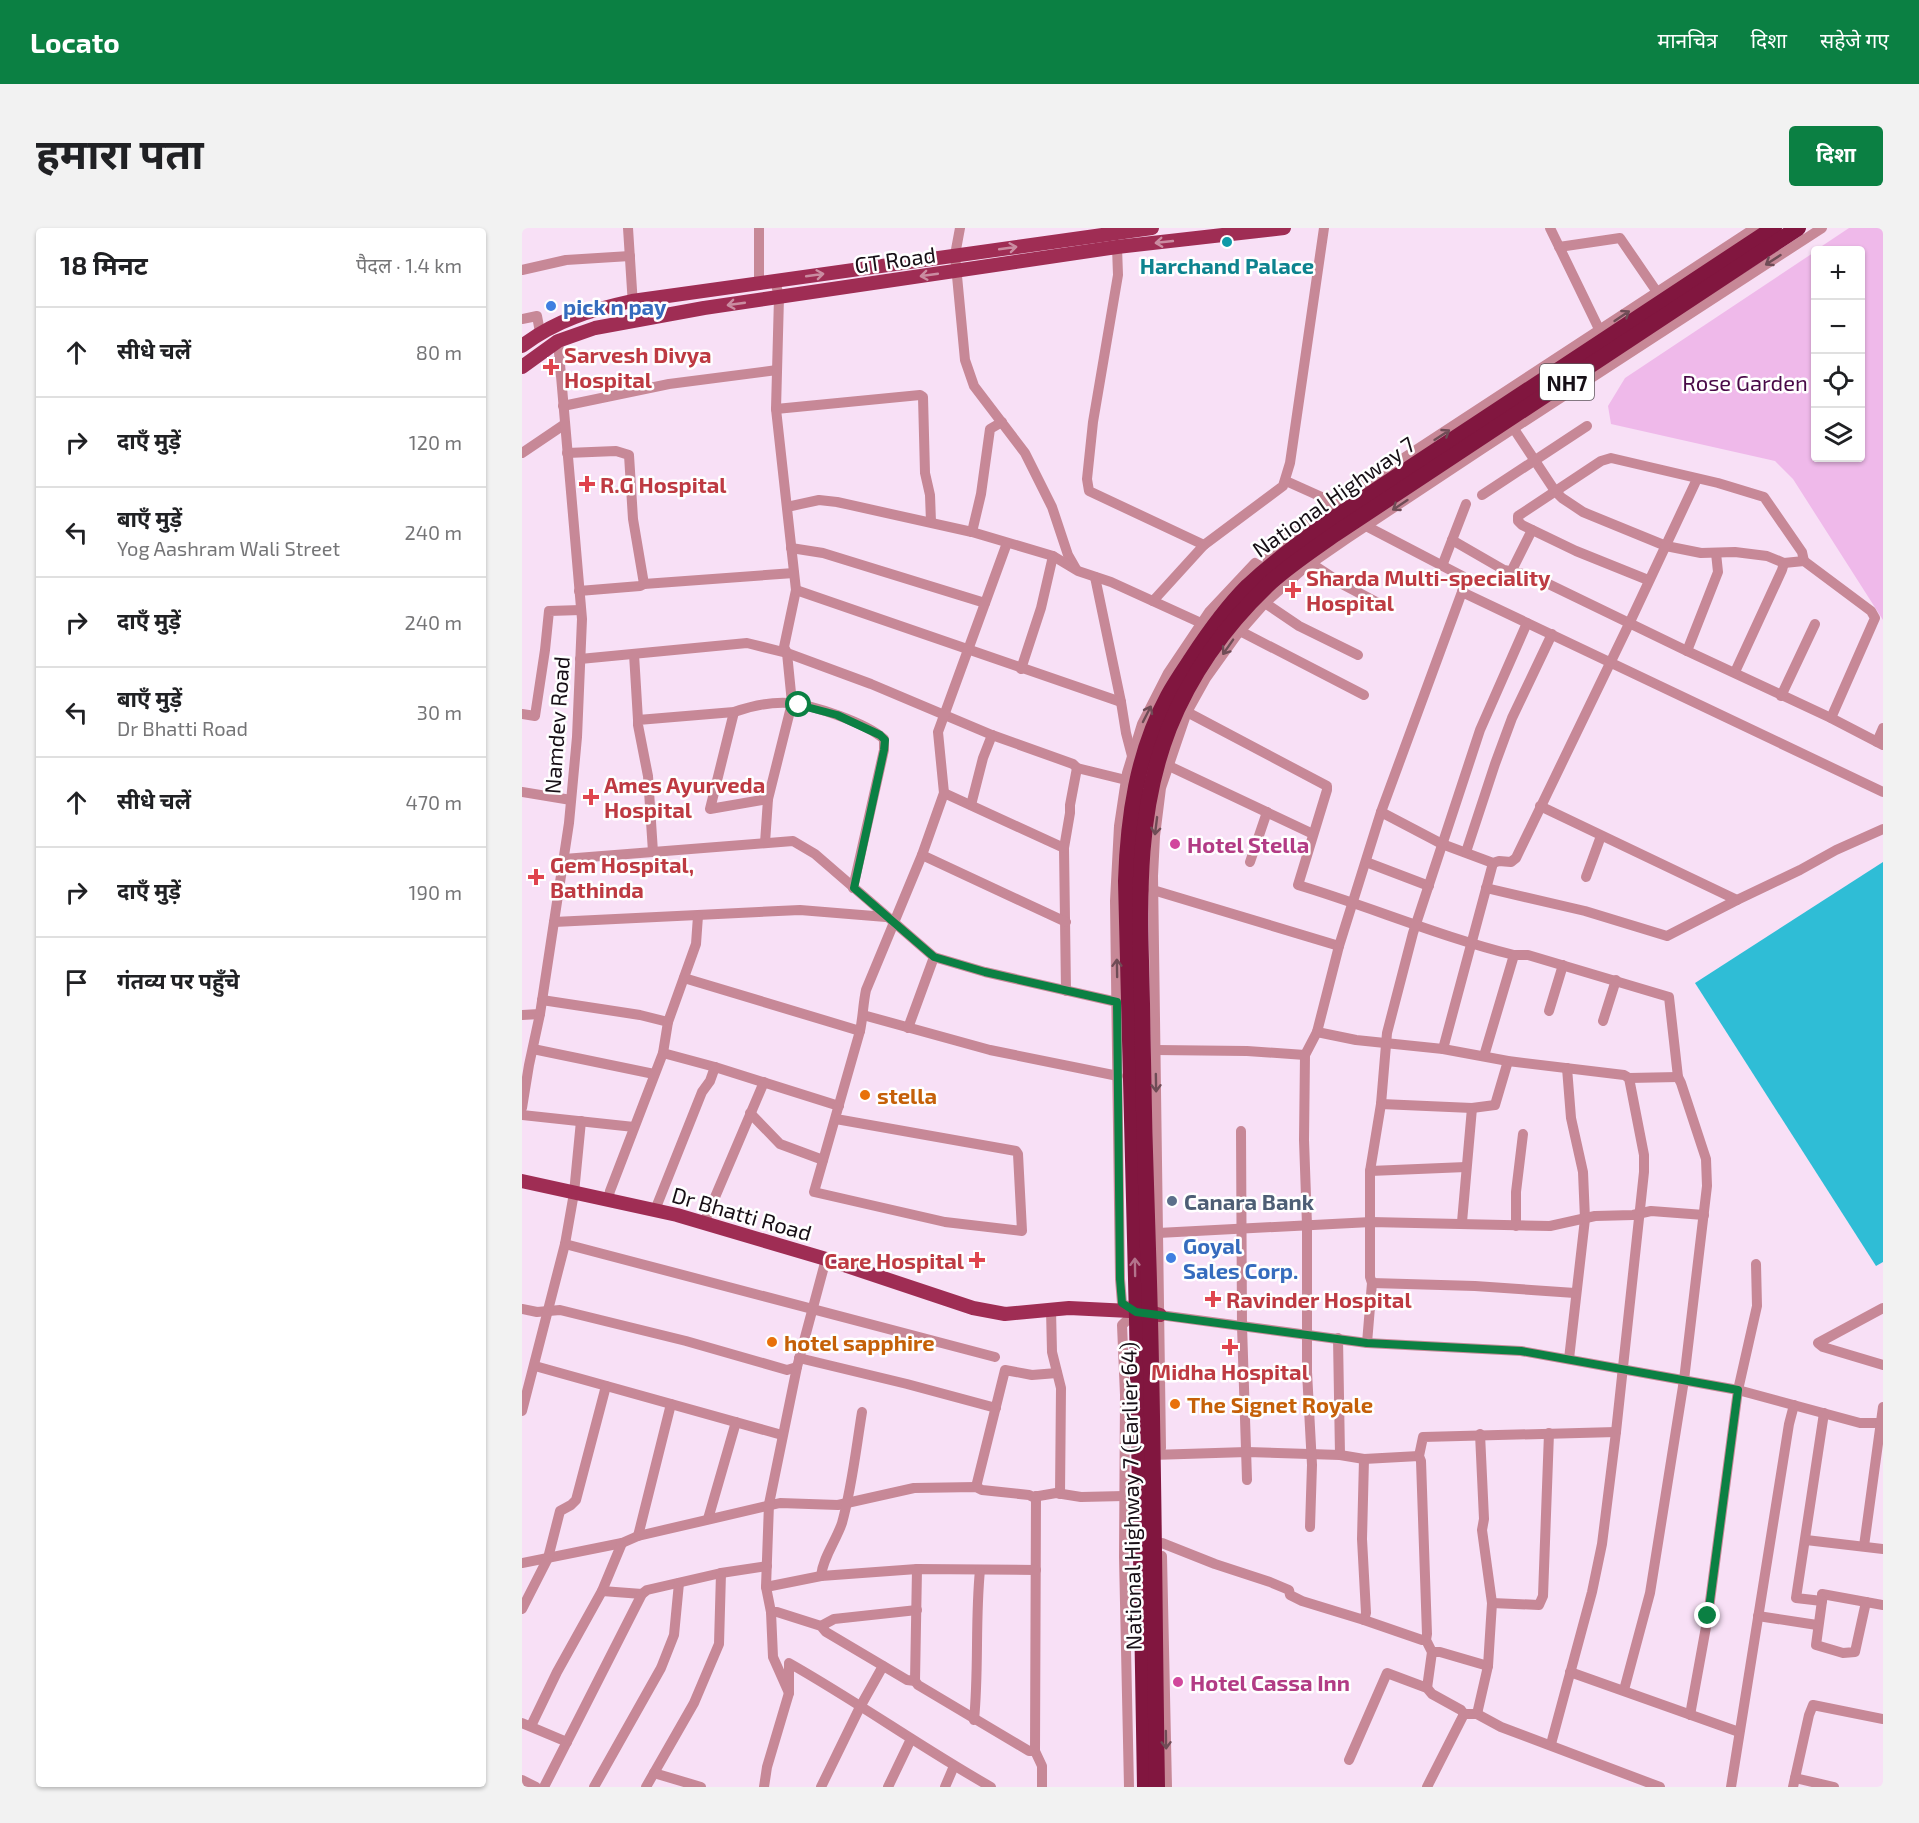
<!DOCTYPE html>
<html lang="hi">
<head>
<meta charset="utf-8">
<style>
	:root { --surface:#fff; --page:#f2f2f2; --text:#202124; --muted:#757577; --line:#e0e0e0; --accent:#0b8043 }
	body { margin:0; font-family:"Exo 2","Noto Sans Devanagari",sans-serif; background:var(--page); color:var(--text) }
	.controls { position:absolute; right:18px; top:18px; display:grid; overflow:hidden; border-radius:6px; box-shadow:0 2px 4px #0004 }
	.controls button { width:54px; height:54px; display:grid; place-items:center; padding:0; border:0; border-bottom:2px solid var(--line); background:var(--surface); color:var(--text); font:30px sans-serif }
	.stop { position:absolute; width:18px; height:18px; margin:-14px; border:4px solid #0b8043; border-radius:50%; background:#fff }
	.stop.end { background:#0b8043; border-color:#fff; box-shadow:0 2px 6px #0008 }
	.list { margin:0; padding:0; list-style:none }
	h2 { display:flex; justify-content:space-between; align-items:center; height:78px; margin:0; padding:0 24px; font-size:26px }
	h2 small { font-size:20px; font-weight:400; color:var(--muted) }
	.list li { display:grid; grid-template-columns:39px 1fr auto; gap:18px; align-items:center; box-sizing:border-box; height:90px; padding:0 24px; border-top:2px solid var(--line) }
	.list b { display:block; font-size:22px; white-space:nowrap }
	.list p { margin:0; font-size:20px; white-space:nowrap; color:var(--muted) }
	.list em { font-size:20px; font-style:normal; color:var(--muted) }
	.icon { flex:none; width:33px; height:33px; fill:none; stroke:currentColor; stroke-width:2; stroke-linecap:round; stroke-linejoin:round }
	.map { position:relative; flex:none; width:1361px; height:1559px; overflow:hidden; border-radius:6px }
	header { display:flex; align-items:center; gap:36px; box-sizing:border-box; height:84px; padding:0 30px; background:var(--accent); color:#fff }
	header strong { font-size:28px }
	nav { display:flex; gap:33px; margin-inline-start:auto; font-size:21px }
	.intro { display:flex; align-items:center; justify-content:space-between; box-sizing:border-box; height:144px; padding:0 36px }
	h1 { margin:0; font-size:42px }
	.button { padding:15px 27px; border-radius:6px; background:var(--accent); color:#fff; font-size:21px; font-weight:700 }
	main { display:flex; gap:36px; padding:0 36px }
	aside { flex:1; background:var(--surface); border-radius:6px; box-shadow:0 2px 4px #0004 }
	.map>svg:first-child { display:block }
</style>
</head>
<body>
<header>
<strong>Locato</strong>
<nav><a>मानचित्र</a><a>दिशा</a><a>सहेजे गए</a></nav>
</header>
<div class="intro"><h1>हमारा पता</h1><a class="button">दिशा</a></div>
<main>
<aside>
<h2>18 मिनट<small>पैदल · 1.4 km</small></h2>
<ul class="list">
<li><svg class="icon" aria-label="ahead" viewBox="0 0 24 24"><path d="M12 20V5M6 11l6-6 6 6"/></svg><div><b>सीधे चलें</b></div><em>80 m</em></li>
<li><svg class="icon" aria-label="right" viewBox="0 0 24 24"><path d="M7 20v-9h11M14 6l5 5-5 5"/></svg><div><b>दाएँ मुड़ें</b></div><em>120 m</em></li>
<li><svg class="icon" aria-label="left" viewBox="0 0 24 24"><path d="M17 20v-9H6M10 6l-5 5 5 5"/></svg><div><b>बाएँ मुड़ें</b><p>Yog Aashram Wali Street</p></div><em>240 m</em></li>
<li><svg class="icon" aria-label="right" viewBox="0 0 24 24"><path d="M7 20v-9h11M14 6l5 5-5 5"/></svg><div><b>दाएँ मुड़ें</b></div><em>240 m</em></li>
<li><svg class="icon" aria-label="left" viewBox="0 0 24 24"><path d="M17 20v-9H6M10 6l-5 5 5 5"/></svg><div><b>बाएँ मुड़ें</b><p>Dr Bhatti Road</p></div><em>30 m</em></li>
<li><svg class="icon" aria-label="ahead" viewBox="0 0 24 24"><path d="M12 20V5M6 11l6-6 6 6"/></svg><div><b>सीधे चलें</b></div><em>470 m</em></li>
<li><svg class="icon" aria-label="right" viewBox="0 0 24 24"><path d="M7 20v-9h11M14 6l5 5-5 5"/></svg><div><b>दाएँ मुड़ें</b></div><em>190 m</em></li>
<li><svg class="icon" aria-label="arrive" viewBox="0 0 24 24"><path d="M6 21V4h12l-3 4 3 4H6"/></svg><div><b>गंतव्य पर पहुँचे</b></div></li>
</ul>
</aside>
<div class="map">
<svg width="1361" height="1559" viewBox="0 0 1361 1559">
	<rect width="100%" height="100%" fill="#f8e0f6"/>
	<polygon fill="#efb9ea" points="1327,0 1361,0 1361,392 1271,251 1253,233 1089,196 1086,178 1103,150 1294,23 1294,230 1338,230 1338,22 1294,22"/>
	<polygon fill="#2fbdd6" points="1361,634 1361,1034 1354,1038 1173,755"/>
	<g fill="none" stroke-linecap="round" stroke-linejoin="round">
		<g stroke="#c78897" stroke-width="10">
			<polyline points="106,0 112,93"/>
			<polyline points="237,0 237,55"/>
			<polyline points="438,0 433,27 443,132 452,158 503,225 530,279 546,327 554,341"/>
			<polyline points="1028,0 1078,103"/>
			<polyline points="595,19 596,47 571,194 565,251 567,263 682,317"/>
			<polyline points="1037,19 1098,10 1135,64"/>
			<polyline points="0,42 44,32 108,28"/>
			<polyline points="0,91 15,88 18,104"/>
			<polyline points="41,178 147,156 255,142"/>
			<polyline points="254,181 398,167 401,169 403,245 408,267 409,294"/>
			<polyline points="992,201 1033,263 1040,270 1061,284 1144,318 1179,325 1213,324 1245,328 1262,335 1282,333 1349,383 1353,390 1309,490"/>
			<polyline points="0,225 43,196"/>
			<polyline points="45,225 94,223 107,227 111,291 122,356"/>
			<polyline points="764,253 813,275"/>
			<polyline points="960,267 1065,198"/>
			<polyline points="265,279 297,272 315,274 450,304 531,328 556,343 589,354 679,395"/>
			<polyline points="846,299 940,348 943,351 940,364"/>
			<polyline points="450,304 459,266 468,201 480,194"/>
			<polyline points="930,312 982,342 1010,348 1165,423 1309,490 1361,517"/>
			<polyline points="269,320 301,325 463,375"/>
			<polyline points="790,336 822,357 858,376"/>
			<polyline points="920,338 944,276"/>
			<polyline points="989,344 1010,302"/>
			<polyline points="573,349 599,474 604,505 610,528"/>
			<polyline points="1126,352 1054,323 1000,297 996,293 996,288 1079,233 1089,230 1196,255 1242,269 1280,324 1282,333"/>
			<polyline points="274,362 599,474"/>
			<polyline points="57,363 118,358 122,356 272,345"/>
			<polyline points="631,373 682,317 761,258 768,235 802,0"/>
			<polyline points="743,375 777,398 836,427"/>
			<polyline points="718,403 842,467"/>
			<polyline points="1165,423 1196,344 1194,325"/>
			<polyline points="112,426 116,492"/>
			<polyline points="58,431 225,415 265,425 349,456 470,507 551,536 555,540 548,577 548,585 542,620 544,763"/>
			<polyline points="499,441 519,380 531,328"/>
			<polyline points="1213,444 1260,342 1262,335"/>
			<polyline points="1259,468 1293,396"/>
			<polyline points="212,484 188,581 246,571"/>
			<path d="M665,484L805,558V562L776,657C849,679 919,709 992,727"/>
			<polyline points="0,486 13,488 23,422 27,383 59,382"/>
			<polyline points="1355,514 1361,500"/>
			<polyline points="647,538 791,606"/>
			<polyline points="555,540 604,552"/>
			<polyline points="0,564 49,572"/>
			<polyline points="422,565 542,620"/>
			<polyline points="449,577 461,530 470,507"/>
			<polyline points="1018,578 1215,672"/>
			<polyline points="859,584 920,616 971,635 977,633 989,634 994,630 1107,396 1175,251"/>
			<polyline points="243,615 246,571 270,475 265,425 262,419 274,362 254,181 257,69 253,52"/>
			<path d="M131,624L126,548L116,497V492L212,484C229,478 250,474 267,475C292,477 344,495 362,511V522L331,660"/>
			<polyline points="944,624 973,536 990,490 1030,406"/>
			<polyline points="400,627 544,694"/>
			<polyline points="42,631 271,613 293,626 412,729 463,744 595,774"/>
			<polyline points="728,634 745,584"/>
			<polyline points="844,634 907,658"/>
			<polyline points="1064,649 1079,608"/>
			<polyline points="964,660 1063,683 1145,708 1215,672 1278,642 1314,622 1361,601"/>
			<polyline points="631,662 817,718"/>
			<polyline points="32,694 278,682 364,689"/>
			<polyline points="162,750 338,803"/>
			<polyline points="20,772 118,787 146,794"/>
			<polyline points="1027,783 1041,737"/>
			<polyline points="0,787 18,786"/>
			<polyline points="341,787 468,822 596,848"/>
			<polyline points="1081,793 1094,752"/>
			<polyline points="386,800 412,729"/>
			<polyline points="795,804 834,812 921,821 986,833 1102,847 1107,850 1156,849"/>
			<polyline points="11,821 132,846"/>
			<polyline points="921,821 971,635"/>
			<polyline points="634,822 725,823 783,827"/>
			<polyline points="141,825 193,839 317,878"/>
			<polyline points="962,828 992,727 1006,727 1147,769 1156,849 1159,855 1184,931 1185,958 1162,1152 1128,1365 1102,1462"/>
			<polyline points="1045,840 1049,890 1061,944 1063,991 1047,1131"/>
			<polyline points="859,876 950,880 973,877 986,833"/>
			<polyline points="0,880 7,837 18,786 47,595 55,509 60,391 36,113"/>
			<polyline points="228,885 258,916 301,932"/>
			<polyline points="0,887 112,899"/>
			<path d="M314,891L494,923L496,926L500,1003L423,994L292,964L338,803C341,789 341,776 344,762L400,627L422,565L416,504L485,315"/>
			<polyline points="719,903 720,1098 725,1252"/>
			<polyline points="848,943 944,939"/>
			<polyline points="86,972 88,963 141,825 146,794 174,716 176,688"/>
			<polyline points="133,982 180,864 188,853 193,839"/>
			<polyline points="940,994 950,880"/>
			<polyline points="182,995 242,854"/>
			<polyline points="994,998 994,964 1001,906"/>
			<polyline points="636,1005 849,994 1028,998 1073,988 1111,987 1129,983 1182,987"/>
			<polyline points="43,1016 473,1129"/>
			<polyline points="850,1055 953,1058 1053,1065"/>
			<polyline points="1361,1080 1296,1115 1301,1119 1361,1137"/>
			<polyline points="0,1081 15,1084 38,1082 164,1113 265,1142 275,1139"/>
			<polyline points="529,1082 530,1124 539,1160 538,1266"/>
			<polyline points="638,1087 845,1115 999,1123 1216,1162 1338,1195 1361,1195"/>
			<polyline points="816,1110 818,1227"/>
			<polyline points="845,1115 850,1055 848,1049 848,943 859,876 865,805 891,705 958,502 1005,395"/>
			<polyline points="277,1130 385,1156 474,1180"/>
			<polyline points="13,1138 260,1207"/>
			<polyline points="0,1183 43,1016 52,965 59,893"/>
			<polyline points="1302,1185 1274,1370 1300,1373 1300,1366 1361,1377"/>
			<polyline points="639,1220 631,648 633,608 639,560 665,484 684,450 714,408 743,375 781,341 826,310 960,221 1300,0"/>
			<polyline points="630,1227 725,1224 818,1227 842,1231 897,1228"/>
			<polyline points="842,1231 840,1311 844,1385 842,1392"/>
			<polyline points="454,1259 483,1142 510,1147 535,1145"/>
			<polyline points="514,1268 513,1523 520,1538 520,1559"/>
			<polyline points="186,1291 214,1194"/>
			<polyline points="788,1299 790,1237 785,1144 785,997 782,912 783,827 795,804 817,718 859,584 940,364 1361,564"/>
			<polyline points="116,1308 149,1176"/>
			<polyline points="1284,1312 1361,1321"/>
			<polyline points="640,1315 693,1336 748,1354 767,1362 768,1367 780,1373 842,1392 900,1412 904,1412"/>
			<polyline points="1342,1318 1361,1179"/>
			<polyline points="640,1328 645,1559"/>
			<polyline points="0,1335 100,1315 116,1308 258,1275 316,1277 392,1260 454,1259 460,1262 507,1267 511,1269 534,1265 559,1269 602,1268"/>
			<path d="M299,1348C301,1329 314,1313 320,1295C330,1259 334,1221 340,1184"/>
			<polyline points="244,1359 299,1348 395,1341 514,1342"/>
			<polyline points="80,1363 120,1366"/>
			<polyline points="1300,1373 1294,1417 1321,1425 1333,1424 1344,1374"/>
			<polyline points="970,1375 1017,1377 1021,1368 1027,1205"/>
			<polyline points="0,1381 26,1330 38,1283 49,1277 54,1272 84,1158"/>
			<polyline points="249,1384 255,1384 299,1398 304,1404 385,1452 393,1453 396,1457 507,1523 513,1523"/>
			<polyline points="1236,1388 1295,1397"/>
			<polyline points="299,1398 312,1391 395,1382"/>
			<polyline points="910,1424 918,1424 966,1438"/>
			<polyline points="1048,1444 1217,1504"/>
			<polyline points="393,1453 395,1341"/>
			<polyline points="905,1460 910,1424 904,1412 905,1406 899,1233 897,1228 901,1209 1094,1204"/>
			<polyline points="267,1465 251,1429 249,1384 244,1359 247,1276 275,1139 304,1031"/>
			<polyline points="955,1486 966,1438 970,1375 960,1302 962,1291 958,1206"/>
			<polyline points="1168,1487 1186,1388 1216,1162 1235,1078 1234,1036"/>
			<path d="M452,1492C457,1442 453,1392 458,1342"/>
			<polyline points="0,1495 45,1514"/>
			<polyline points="9,1498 35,1444 80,1363 100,1315"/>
			<polyline points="1029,1516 1070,1364 1080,1316 1094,1204 1122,944 1122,927 1107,850"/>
			<polyline points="827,1532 865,1445 905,1460 910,1466 939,1482 942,1486 955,1486 979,1499 1138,1559"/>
			<polyline points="132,1545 179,1559"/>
			<polyline points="1273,1550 1312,1559"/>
			<polyline points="0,1552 14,1559"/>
			<polyline points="22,1559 120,1366 125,1362 199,1345 245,1338"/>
			<polyline points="72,1559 139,1440 152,1407 157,1355"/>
			<polyline points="124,1559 172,1475 197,1416 199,1345"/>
			<path d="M242,1559L245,1539L267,1465V1435C336,1474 400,1520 469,1559"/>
			<polyline points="299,1559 338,1479 361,1438"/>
			<polyline points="366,1559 389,1511"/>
			<polyline points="423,1559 432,1538"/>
			<polyline points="607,1559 602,1329 603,1167 600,1097 614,1084 600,1075 598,1051 593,673 597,598 605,545 620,496 646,445 687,384 733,335 745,342 746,329 768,307 813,275 1233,0"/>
			<polyline points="905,1559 942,1486"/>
			<polyline points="1209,1559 1267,1196 1272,1177"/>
			<polyline points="1271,1559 1287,1487 1291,1477 1361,1491"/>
		</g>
		<g stroke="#9f2d54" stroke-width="14">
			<path d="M0,118C34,92 69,82 110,73L630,0"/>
			<polyline points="0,139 36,113 73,100 182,80 595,19 762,0"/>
			<polyline points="0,953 155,987 304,1031 451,1080 483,1086 547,1080 628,1084 638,1087"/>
		</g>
		<g stroke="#81163f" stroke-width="16">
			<path d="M623,1559L615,1091L604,653C606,590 615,525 646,468C653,455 662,442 670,430C687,404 704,380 726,358C753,333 782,312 812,290L1252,0"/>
			<path d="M635,1559C632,1380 632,1200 626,1021C623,939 621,857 620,775C618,680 612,590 647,500C670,443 705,395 749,354C769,336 792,321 813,306L1276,0"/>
		</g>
	</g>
	<defs><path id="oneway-shaft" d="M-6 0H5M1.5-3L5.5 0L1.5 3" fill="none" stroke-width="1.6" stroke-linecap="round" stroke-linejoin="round" transform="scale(1.5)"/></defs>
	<g stroke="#ca8ca1">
		<use href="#oneway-shaft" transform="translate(642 14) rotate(174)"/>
		<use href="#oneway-shaft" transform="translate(486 20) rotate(-8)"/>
		<use href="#oneway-shaft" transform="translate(293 47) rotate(-8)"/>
		<use href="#oneway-shaft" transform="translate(407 47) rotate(172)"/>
		<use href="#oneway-shaft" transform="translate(214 76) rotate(172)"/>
	</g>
	<g stroke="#6f4c56">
		<use href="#oneway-shaft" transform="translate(1251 32) rotate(147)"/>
		<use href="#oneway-shaft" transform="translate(1100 88) rotate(-34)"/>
		<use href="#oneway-shaft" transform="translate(920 207) rotate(-33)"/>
		<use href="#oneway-shaft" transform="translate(878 277) rotate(146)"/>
		<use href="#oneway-shaft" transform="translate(706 419) rotate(125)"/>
		<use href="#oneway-shaft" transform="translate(625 486) rotate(-63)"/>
		<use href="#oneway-shaft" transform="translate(634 598) rotate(97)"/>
		<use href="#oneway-shaft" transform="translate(595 740) rotate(-91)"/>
		<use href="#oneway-shaft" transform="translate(634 855) rotate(89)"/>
		<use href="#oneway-shaft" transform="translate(644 1512) rotate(89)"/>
	</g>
	<use stroke="#b3738c" href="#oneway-shaft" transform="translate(613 1039) rotate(-91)"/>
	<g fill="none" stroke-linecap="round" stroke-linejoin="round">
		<polyline stroke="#0b8043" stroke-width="8" points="277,477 315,487 358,507 363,512 362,522 332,660 412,729 463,744 595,774 598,1051 600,1075 614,1084 845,1115 999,1123 1216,1162 1186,1388"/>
	</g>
	<circle fill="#0f9aa8" stroke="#fff" stroke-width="2" cx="705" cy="14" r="6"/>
	<g fill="#3f7fe0" stroke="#fff" stroke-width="2">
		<circle cx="29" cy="78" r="6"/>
		<circle cx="649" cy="1030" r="6"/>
	</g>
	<g fill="#e0444e" stroke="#fff" stroke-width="2">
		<path d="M26 130h6v6h6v6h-6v6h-6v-6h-6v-6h6z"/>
		<path d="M62 247h6v6h6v6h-6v6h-6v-6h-6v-6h6z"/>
		<path d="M768 353h6v6h6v6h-6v6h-6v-6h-6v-6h6z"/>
		<path d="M66 560h6v6h6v6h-6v6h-6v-6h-6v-6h6z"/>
		<path d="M11 640h6v6h6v6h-6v6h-6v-6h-6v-6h6z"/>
		<path d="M452 1023h6v6h6v6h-6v6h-6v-6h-6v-6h6z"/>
		<path d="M688 1062h6v6h6v6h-6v6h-6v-6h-6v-6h6z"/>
		<path d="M705 1110h6v6h6v6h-6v6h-6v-6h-6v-6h6z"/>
	</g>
	<g fill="#d1479c" stroke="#fff" stroke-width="2">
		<circle cx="653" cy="616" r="6"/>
		<circle cx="656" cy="1454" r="6"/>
	</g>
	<g fill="#e8710a" stroke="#fff" stroke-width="2">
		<circle cx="343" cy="867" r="6"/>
		<circle cx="250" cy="1114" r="6"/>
		<circle cx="653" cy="1176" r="6"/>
	</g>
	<circle fill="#5c6f8a" stroke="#fff" stroke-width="2" cx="650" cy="973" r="6"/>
	<g text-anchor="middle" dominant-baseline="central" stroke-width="5" stroke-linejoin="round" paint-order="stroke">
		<rect fill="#fff" stroke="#5d575c" stroke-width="1.5" x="1018" y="136" width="54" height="36" rx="4.5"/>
		<g font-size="21" font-weight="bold" fill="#170f16">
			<text x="1045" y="154">NH7</text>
		</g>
		<g font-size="22" fill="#170f16" stroke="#fff">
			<text transform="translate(373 31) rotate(-8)">GT Road</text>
			<text transform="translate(811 268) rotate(-35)">National Highway 7</text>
			<text transform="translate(34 497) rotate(-86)">Namdev Road</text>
			<text transform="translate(220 985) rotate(16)">Dr Bhatti Road</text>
			<text transform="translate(608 1268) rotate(-91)">National Highway 7 (Earlier 64)</text>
		</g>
		<g font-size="22" font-weight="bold" fill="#0d838f" stroke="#fff">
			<text x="705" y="37">Harchand Palace</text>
		</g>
		<g font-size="22" font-weight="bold" fill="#366cbe" stroke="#fff" text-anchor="start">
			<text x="41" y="78">pick n pay</text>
			<text x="661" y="1017">Goyal<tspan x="661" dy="25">Sales Corp.</tspan></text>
		</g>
		<g font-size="22" font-weight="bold" fill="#be3a42" stroke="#fff" text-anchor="start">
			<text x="42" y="126">Sarvesh Divya<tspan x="42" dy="25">Hospital</tspan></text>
			<text x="78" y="256">R.G Hospital</text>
			<text x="784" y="349">Sharda Multi-speciality<tspan x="784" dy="25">Hospital</tspan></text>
			<text x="82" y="556">Ames Ayurveda<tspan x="82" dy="25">Hospital</tspan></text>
			<text x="28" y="636">Gem Hospital,<tspan x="28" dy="25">Bathinda</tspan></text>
			<text x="442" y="1032" text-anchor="end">Care Hospital</text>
			<text x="704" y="1071">Ravinder Hospital</text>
			<text x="708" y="1143" text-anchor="middle">Midha Hospital</text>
		</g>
		<g font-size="22" fill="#490a48" stroke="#fff">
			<text x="1223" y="154">Rose Garden</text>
		</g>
		<g font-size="22" font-weight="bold" fill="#b23c85" stroke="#fff" text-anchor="start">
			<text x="665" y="616">Hotel Stella</text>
			<text x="668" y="1454">Hotel Cassa Inn</text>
		</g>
		<g font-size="22" font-weight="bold" fill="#c56008" stroke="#fff" text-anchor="start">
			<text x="355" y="867">stella</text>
			<text x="262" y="1114">hotel sapphire</text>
			<text x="665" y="1176">The Signet Royale</text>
		</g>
		<g font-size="22" font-weight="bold" fill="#4e5e75" stroke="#fff" text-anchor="start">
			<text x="662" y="973">Canara Bank</text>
		</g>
	</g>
</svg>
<div class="controls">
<button>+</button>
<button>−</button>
<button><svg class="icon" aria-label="locate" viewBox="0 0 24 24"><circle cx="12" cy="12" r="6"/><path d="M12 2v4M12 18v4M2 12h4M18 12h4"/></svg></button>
<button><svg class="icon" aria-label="layers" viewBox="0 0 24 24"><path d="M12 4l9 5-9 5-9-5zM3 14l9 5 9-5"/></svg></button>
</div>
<div class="stop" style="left:277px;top:477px"></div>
<div class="stop end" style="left:1186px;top:1388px"></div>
</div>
</main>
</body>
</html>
